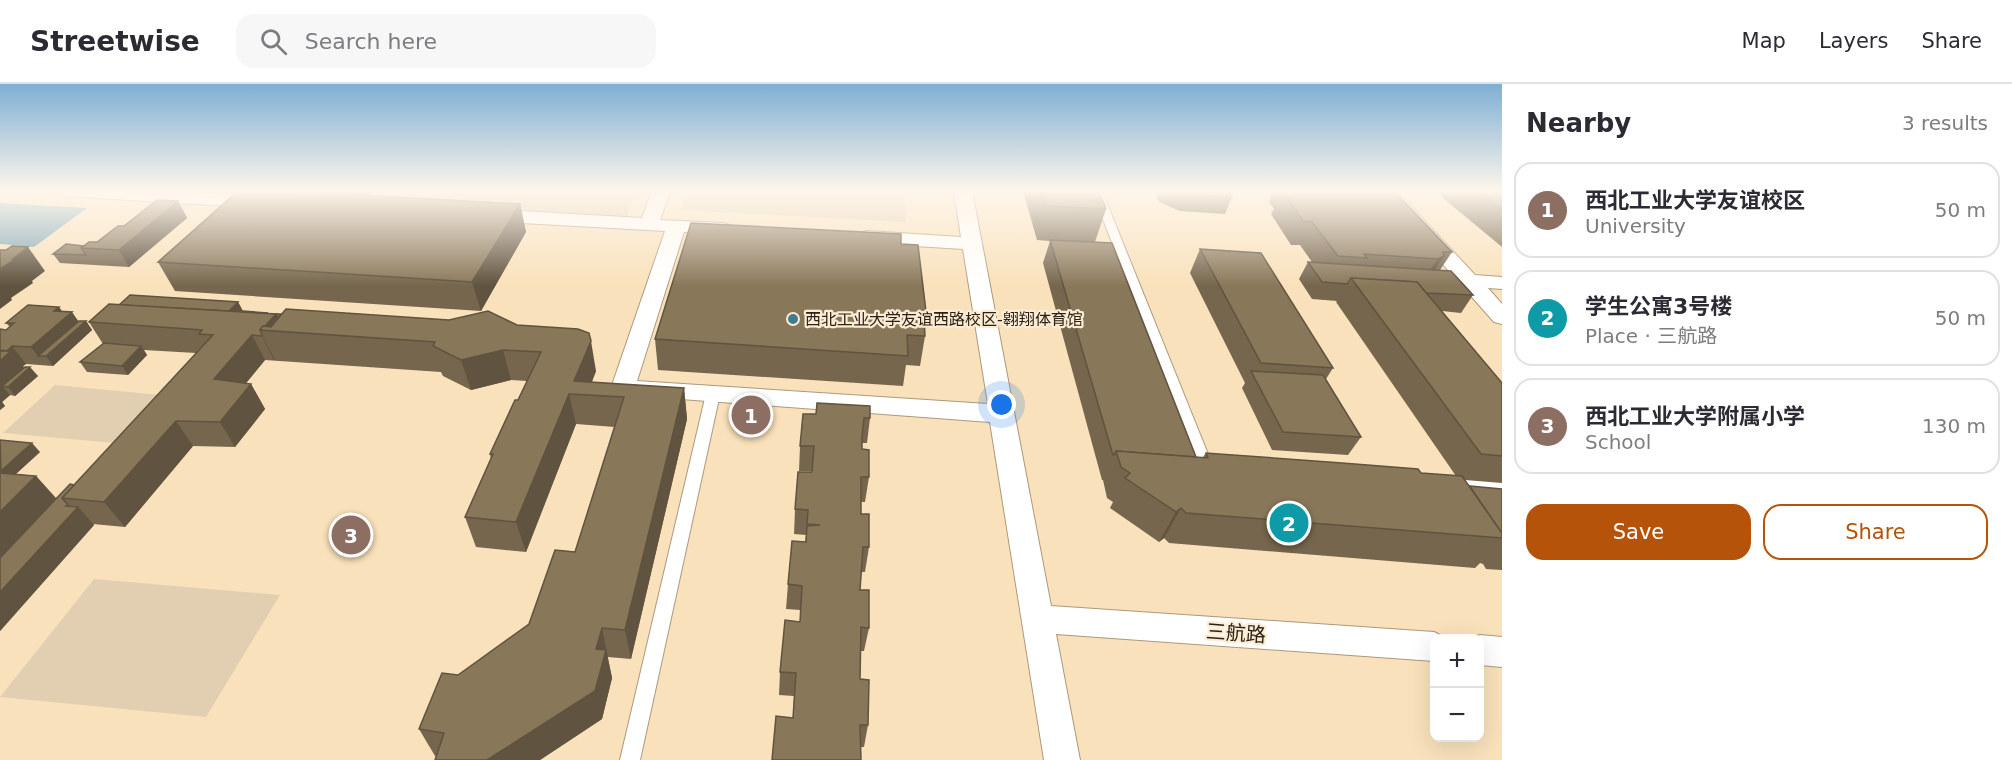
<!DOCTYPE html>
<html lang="en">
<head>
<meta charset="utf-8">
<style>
	:root { --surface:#fff; --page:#f7f7f7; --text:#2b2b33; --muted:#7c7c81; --line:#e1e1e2; --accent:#b45309 }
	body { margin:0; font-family:"DejaVu Sans","Noto Sans SC",sans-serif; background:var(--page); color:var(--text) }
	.controls { position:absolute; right:18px; bottom:18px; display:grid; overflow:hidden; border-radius:12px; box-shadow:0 6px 24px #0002 }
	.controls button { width:54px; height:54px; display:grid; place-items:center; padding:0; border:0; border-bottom:2px solid var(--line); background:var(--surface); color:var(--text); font:30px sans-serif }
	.you { position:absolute; left:1002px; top:321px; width:21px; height:21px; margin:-15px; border:4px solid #fff; border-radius:50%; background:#1a73e8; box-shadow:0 0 0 9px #1a73e833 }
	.badge { display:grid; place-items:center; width:39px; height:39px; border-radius:50%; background:var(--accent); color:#fff; font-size:20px; font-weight:700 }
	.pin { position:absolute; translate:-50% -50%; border:3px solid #fff; box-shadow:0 2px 6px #0006 }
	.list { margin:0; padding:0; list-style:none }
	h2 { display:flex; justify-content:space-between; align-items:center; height:78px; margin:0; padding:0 24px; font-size:26px }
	h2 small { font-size:20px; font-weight:400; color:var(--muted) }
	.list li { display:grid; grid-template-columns:39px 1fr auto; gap:18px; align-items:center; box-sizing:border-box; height:96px; margin:0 12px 12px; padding:0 12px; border:2px solid var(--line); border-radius:18px }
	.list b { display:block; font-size:22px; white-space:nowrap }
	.list p { margin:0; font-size:20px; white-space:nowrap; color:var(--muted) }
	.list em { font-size:20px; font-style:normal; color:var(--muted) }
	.actions { display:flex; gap:12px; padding:18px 24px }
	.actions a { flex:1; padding:14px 0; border:2px solid var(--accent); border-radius:18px; text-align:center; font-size:21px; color:var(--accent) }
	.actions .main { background:var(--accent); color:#fff }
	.icon { flex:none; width:33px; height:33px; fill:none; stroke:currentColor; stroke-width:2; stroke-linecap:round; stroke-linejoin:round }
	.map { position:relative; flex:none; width:1502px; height:676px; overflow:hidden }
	header { display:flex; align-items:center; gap:36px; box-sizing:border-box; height:84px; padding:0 30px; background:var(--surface); border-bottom:2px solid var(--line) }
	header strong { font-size:28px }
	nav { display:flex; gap:33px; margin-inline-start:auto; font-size:21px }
	.search { width:420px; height:54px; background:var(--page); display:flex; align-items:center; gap:15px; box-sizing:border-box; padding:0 21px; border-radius:18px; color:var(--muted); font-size:22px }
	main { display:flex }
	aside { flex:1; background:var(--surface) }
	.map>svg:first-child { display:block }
</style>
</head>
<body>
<header>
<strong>Streetwise</strong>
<div class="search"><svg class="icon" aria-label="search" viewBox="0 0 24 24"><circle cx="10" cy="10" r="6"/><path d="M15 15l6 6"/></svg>Search here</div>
<nav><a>Map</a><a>Layers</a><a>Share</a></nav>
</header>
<main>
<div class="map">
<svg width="1502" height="676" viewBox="0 0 1502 676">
	<rect width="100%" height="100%" fill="#fdecd3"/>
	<path fill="#f9e1bb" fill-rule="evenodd" d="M0,107H1502V676H0ZM1434,554H1480V654H1434Z"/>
	<g fill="#e2cfb1">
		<polygon points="207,107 637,107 627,132"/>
		<polygon points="687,107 904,107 906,138 681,126"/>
		<polygon points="55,301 161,311 115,359 3,349"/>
		<polygon points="94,495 280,511 206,633 0,613"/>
	</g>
	<polygon fill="#80a7b6" points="0,119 87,124 34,163 0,160"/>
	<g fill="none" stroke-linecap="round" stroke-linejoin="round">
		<defs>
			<g id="service">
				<polygon points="1092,107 1102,107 1212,380 1217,381 1219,385 1217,389 1202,389 1200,385"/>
				<polygon points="713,306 720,310 640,676 620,676 706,310"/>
				<polygon points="1450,394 1502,397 1502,407 1445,403 1443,399 1445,395"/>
			</g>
			<g id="minor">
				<polygon points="55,107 171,107 262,112 269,114 271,118 269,122 262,124 64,112"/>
				<polygon points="652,107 670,107 660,136 723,139 730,141 733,145 730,149 684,148 637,297 988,320 963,165 867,159 860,157 857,153 860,149 867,147 961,153 954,107 972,107 1051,522 1434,548 1446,554 1434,554 1434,577 1056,550 1080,676 1044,676 990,338 614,310 611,304 665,147 487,137 480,135 478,131 480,127 487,125 642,134"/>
				<polygon points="1378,107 1397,107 1475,191 1502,193 1502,205 1488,204 1502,220 1502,240 1494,238"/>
				<polygon points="1480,551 1502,553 1502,583 1480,581 1480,554 1471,554"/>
			</g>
		</defs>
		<use href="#service" stroke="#ac997c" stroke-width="2"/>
		<use href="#minor" stroke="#ac997c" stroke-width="2"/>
		<use href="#service" fill="#fff" fill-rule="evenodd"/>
		<use href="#minor" fill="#fff" fill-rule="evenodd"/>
	</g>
	<g fill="#76664d">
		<polygon points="238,107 372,107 368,112 520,120 526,148 481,227 175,207 158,178"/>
		<polygon points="1023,107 1099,107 1106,125 1095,158 1196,373 1203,373 1206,369 1456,392 1336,218 1337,217 1312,215 1299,195 1308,178 1312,178 1300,161 1291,161 1271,130 1274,125 1269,118 1273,107 1390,107 1452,168 1440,186 1473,211 1461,229 1442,227 1502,299 1502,399 1465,396 1470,403 1502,405 1502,486 1486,485 1483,480 1480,479 1475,484 1169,459 1164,454 1159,458 1110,424 1113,418 1107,414 1103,396 1102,396 1043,179 1050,157 1037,156"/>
		<polygon points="1154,107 1229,107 1232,113 1225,130 1180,127 1159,118"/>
		<polygon points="1438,107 1502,107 1502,163 1443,114"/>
		<polygon points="178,117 187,134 129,183 60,179 53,170 97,158 124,142"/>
		<polygon points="901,160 927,236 925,245 925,252 920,282 906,281 903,302 658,286 655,255"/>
		<polygon points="1200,165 1333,284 1326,295 1361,353 1348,371 1272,366 1242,304 1245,299 1190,189"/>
		<polygon points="238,218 243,227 281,230 449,236 596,287 592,298 684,304 687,335 631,575 608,573 608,575 612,594 602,635 540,676 435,676 436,672 435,672 419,645 458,591 529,540 575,468 615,343 576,340 526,468 476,463 465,433 491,375 490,370 527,297 511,296 471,306 443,292 441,288 265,276 246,299 251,300 265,325 235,363 193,362 125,443 93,440 94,441 0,547 0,356 40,368 16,390 36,392 56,414 74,401 196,269 144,266 147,271 128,291 87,288 80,278 103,260 89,238 119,221"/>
		<polygon points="59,223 62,228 78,237 86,237 92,246 53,282 26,280 23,282 24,284 38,292 15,312 10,311 2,318 5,322 0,326 6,246 10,243 6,239"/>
		<polygon points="816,330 870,334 867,359 862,359 862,365 869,393 865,418 861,418 861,430 869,463 865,488 861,488 860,506 869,544 864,567 860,567 860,595 868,641 864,663 860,663 793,634 794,612 779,611 780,588 800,537 801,526 786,525 788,500 805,458 806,451 794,450 795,425 812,388 812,387 799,387 800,362"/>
	</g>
	<g fill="#60533f">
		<polygon points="361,107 372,107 364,116"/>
		<polygon points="178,117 187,134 129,183 119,166"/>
		<polygon points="520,120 526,148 481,227 472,198"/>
		<polygon points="28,163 45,187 32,197 33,199 11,214 12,216 0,225 0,185"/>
		<polygon points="1444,172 1427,196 1421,199 1438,175"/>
		<polygon points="238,218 247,235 224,232"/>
		<polygon points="59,223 66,233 72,228 81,241 86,237 92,246 53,282 46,272 38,272 45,281 31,263 54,227"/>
		<polygon points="276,230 285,248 265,242"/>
		<polygon points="252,251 265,276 229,320 214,295"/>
		<polygon points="262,251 275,276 274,276 262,252"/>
		<polygon points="591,257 596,287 586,311 574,297"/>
		<polygon points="12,262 26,280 23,282 26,286 30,283 38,292 15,312 8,303 2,302 10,311 2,318 5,322 0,326 0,277 7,267"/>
		<polygon points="141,262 147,271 128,291 122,282"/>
		<polygon points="503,266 511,296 471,306 461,276"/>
		<polygon points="251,300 265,325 235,363 220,338"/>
		<polygon points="684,304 687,335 631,575 625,546"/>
		<polygon points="569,310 576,340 526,468 516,438"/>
		<polygon points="176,337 193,362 125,443 104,418"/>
		<polygon points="32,359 40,368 9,396 1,387"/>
		<polygon points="36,392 58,417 0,479 0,428"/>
		<polygon points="68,421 74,428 78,423 94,441 0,547 0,508"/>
		<polygon points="1181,424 1164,454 1159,458 1176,428"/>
		<polygon points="602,544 612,594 602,635 540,676 487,676 596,565"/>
	</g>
	<g fill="#89775a" stroke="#60533f" stroke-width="1.5">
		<polygon points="238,107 289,107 520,120 472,198 158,178"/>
		<polygon points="1042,107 1099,107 1106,125 1046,122"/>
		<polygon points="1178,107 1229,107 1232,113 1186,111"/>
		<polygon points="1283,107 1390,107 1397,110 1452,168 1443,168 1444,172 1438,175 1364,170 1367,174 1338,172 1312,138 1303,137"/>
		<polygon points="1478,107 1502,107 1502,126"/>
		<polygon points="157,116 178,117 119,166 81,164 89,158 97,158 118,142 124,142"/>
		<polygon points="691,139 901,150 901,160 918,161 927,236 924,235 925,252 907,251 908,272 655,255"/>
		<polygon points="1050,156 1112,159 1196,373 1116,367 1114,371 1113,371"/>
		<polygon points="66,160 84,162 81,164 86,171 53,170"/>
		<polygon points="12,162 28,163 13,175 16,175 0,185 0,166 6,166"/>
		<polygon points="1200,165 1261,169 1333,284 1261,279"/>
		<polygon points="1308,178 1451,187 1473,211 1426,209 1417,198 1351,194 1347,200 1322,198"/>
		<polygon points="1351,194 1417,198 1502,299 1502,372 1481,370"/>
		<polygon points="130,211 238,218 229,227 119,221"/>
		<polygon points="109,220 276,230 265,242 269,243 263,242 260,246 262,251 262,252 252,251 214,295 251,300 220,338 176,337 104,418 62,414 213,251 199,250 202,246 89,238"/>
		<polygon points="28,221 59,223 54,227 72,228 31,263 12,262 7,267 0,266 0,245 6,246 14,239 6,239"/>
		<polygon points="286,225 449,236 488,227 517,241 578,245 589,249 591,257 574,297 684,304 625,546 602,544 596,565 606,566 595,607 487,676 435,676 444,649 419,645 442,589 458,591 529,540 555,466 575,468 624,313 569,310 516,438 465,433 493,370 490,370 515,316 518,316 541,268 503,266 461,276 433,262 435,258 260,246 263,242 271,243"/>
		<polygon points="243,227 268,229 243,228"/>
		<polygon points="276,230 281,230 278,234"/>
		<polygon points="79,237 86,237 46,272 38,272"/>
		<polygon points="104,259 141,262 122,282 80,278"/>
		<polygon points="0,267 11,267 0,277"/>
		<polygon points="25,283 30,283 8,303 2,302"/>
		<polygon points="1251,287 1323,291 1361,353 1283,348"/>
		<polygon points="817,319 870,322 870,334 864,334 862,354 862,365 869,366 869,393 861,393 861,430 869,430 869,463 863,463 860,506 869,506 869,544 861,543 860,595 869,596 868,641 860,641 861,676 772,676 776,632 793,634 796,589 780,588 785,536 800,538 802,502 788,500 792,457 806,458 807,442 820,441 807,440 808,426 795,425 798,388 812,388 814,362 800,362 803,330 816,330"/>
		<polygon points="0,356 32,359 1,387"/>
		<polygon points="1116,367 1208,374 1206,369 1342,379 1418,385 1421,389 1462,392 1502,449 1502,454 1186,429 1181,424 1176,428 1125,394 1130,389 1121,383"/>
		<polygon points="0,389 36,392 0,428"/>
		<polygon points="70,400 74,401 62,414 68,421 66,422 78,423 0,508 0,474"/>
		<polygon points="1470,402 1502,405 1502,449 1473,407"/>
	</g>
	<linearGradient id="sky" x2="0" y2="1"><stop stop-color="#7eafd4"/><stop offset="0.53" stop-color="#fef6eb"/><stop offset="1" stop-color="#fef6eb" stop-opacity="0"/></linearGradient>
	<rect width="1502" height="202" fill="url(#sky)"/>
	<circle fill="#3f7c92" stroke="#fdecd3" stroke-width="2" cx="793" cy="235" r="6"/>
	<g text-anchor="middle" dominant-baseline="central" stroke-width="4.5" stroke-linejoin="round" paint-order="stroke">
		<g font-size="16" fill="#2a2216" stroke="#fdecd3" text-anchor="start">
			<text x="805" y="235">西北工业大学友谊西路校区-翱翔体育馆</text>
		</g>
		<g font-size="20" fill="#2a2216" stroke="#fdecd3">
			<text transform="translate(1236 549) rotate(4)">三航路</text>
		</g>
	</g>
</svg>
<div class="controls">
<button>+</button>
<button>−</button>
</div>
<div class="you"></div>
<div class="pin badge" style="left:751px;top:331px;background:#8d6e63">1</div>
<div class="pin badge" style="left:1289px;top:439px;background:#0f9aa8">2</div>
<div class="pin badge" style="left:351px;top:451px;background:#8d6e63">3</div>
</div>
<aside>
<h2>Nearby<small>3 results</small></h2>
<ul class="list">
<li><span class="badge" style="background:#8d6e63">1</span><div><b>西北工业大学友谊校区</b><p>University</p></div><em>50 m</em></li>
<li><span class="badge" style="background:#0f9aa8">2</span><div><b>学生公寓3号楼</b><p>Place · 三航路</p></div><em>50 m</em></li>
<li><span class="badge" style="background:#8d6e63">3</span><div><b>西北工业大学附属小学</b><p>School</p></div><em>130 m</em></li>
</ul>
<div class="actions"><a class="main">Save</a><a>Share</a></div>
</aside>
</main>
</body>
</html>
